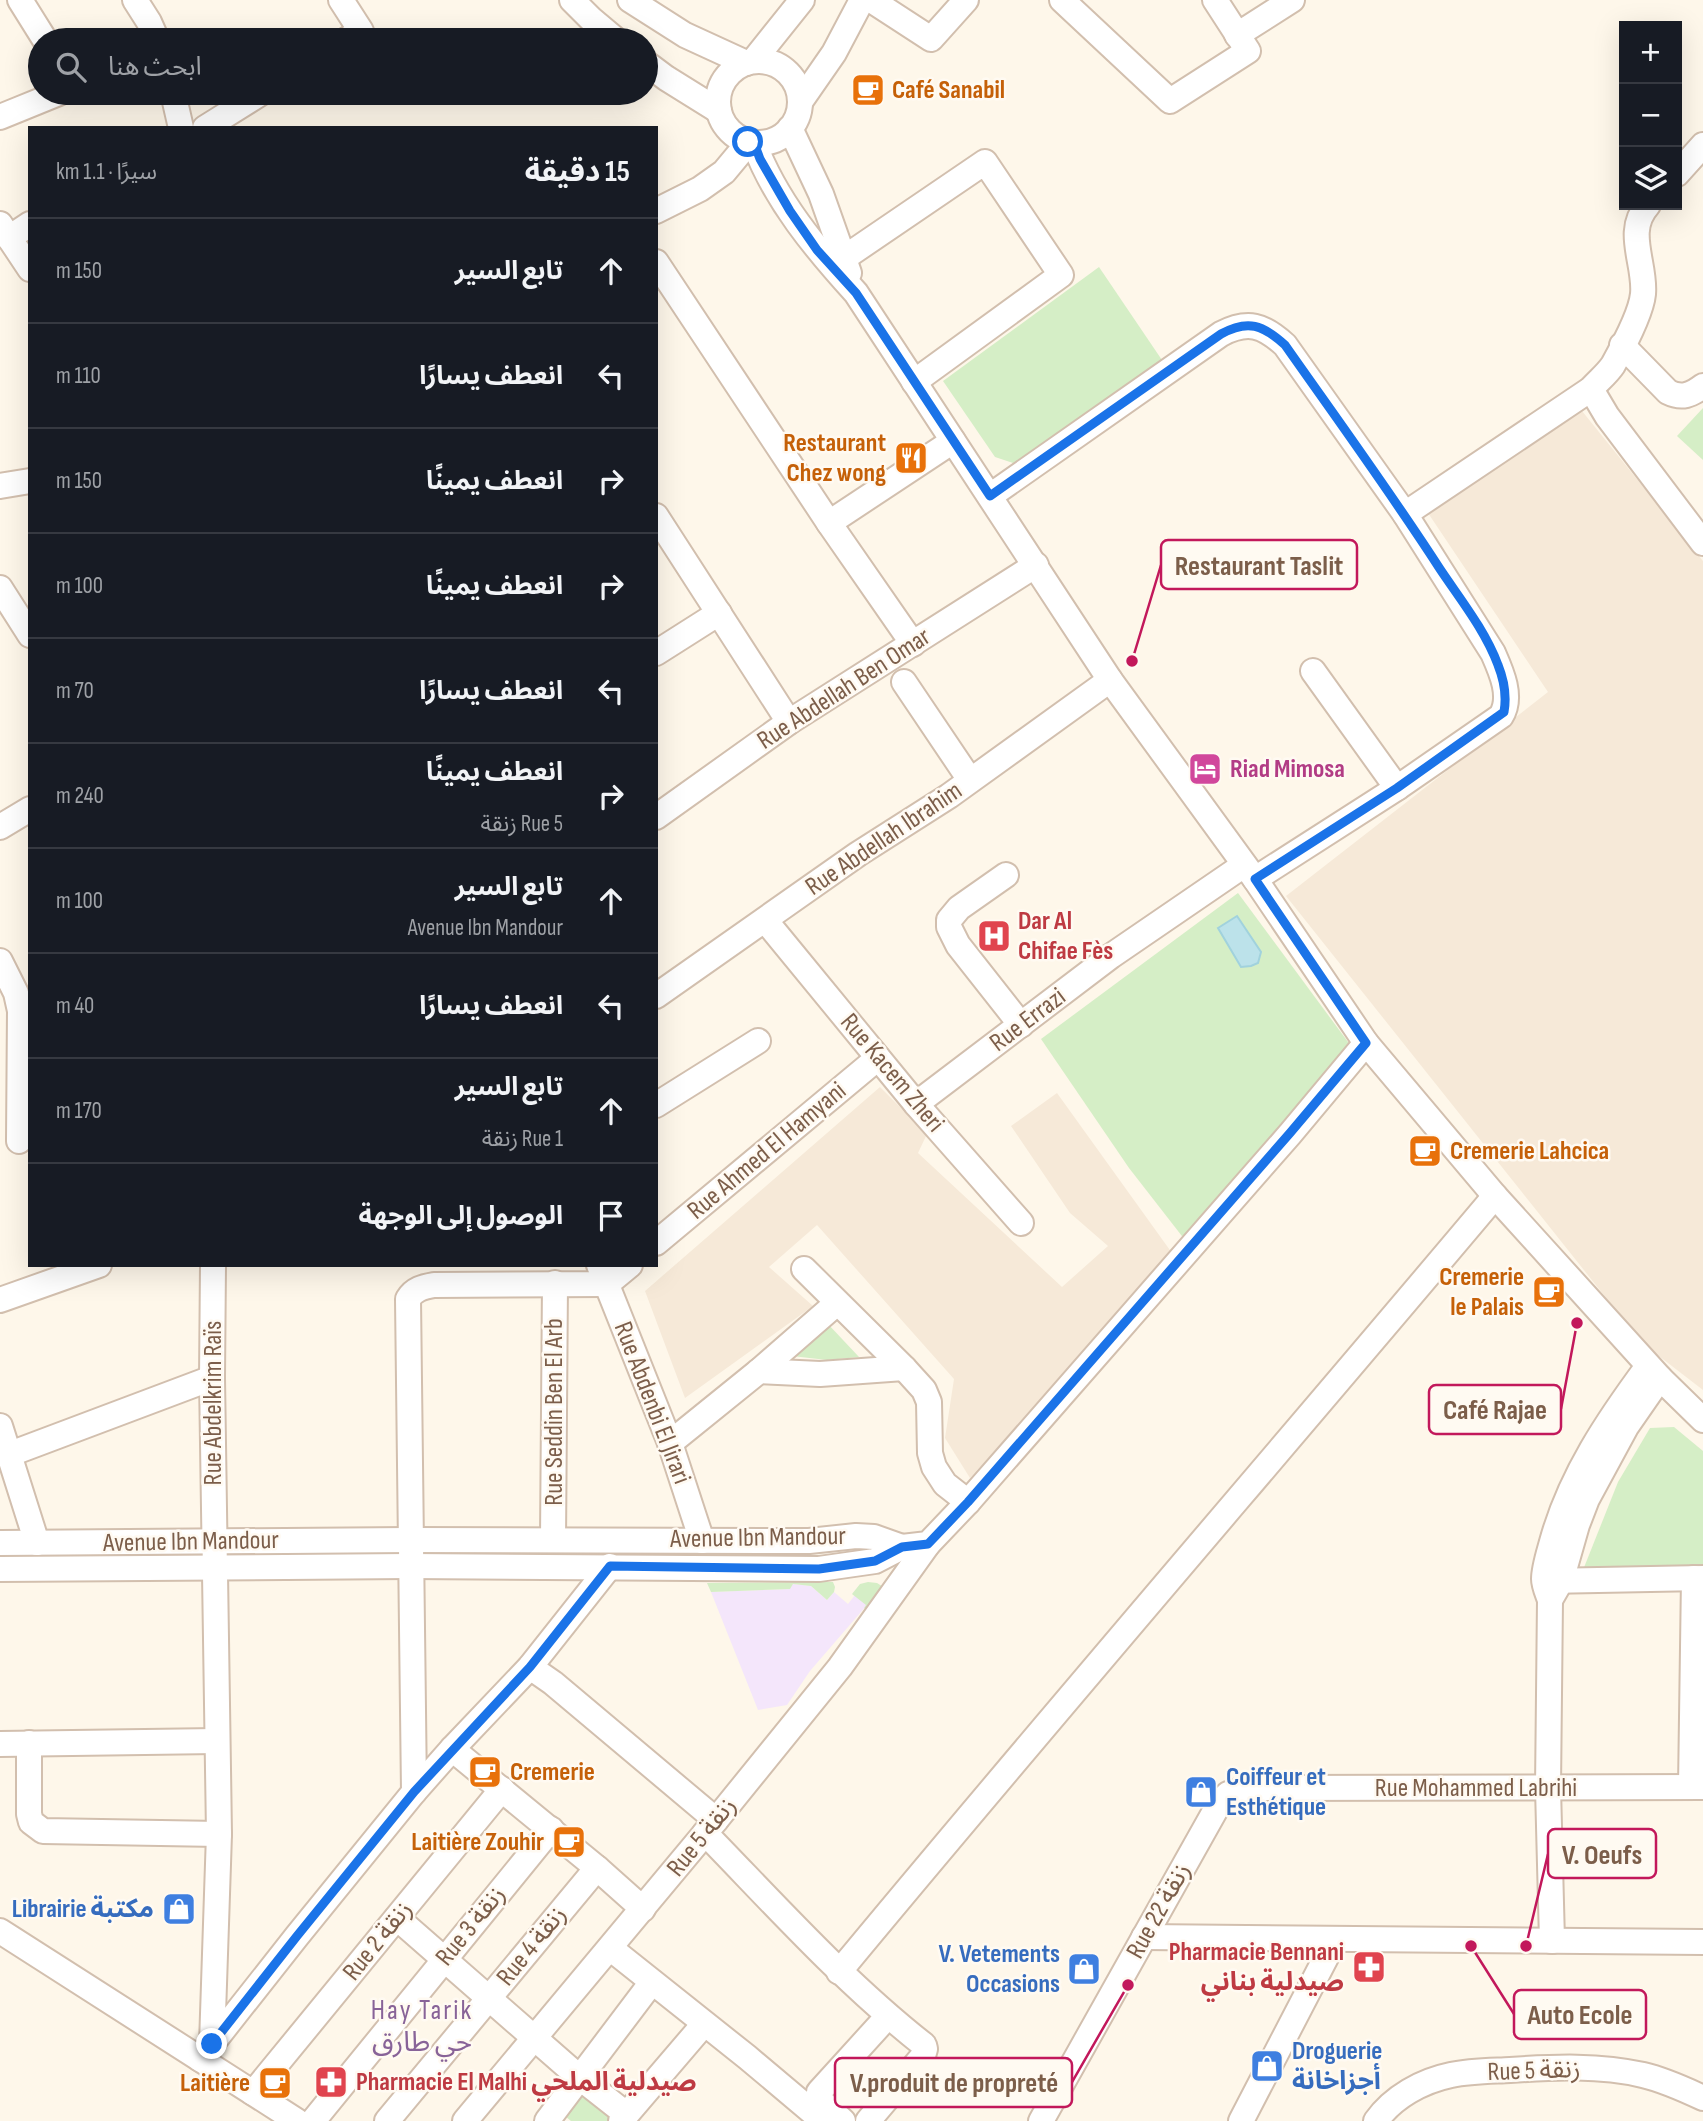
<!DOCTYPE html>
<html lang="ar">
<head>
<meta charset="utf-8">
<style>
	:root { --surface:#171b24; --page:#242831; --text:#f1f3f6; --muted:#9ea1a6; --line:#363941 }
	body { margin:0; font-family:"Sofia Sans Condensed","Noto Sans Arabic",sans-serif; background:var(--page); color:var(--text); direction:rtl }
	.controls { position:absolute; right:21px; top:21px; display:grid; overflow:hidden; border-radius:0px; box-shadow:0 7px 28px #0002 }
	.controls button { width:63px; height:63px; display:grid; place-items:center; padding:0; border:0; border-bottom:2px solid var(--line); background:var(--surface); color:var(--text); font:35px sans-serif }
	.stop { position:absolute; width:21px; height:21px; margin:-16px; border:5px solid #1a73e8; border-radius:50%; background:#fff }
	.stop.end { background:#1a73e8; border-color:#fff; box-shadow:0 2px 7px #0008 }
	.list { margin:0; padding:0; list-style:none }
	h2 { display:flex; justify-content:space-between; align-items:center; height:91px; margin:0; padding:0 28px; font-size:30px }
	h2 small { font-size:23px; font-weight:400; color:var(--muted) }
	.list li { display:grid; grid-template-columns:46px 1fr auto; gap:21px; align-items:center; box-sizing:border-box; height:105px; padding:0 28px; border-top:2px solid var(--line) }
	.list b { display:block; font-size:26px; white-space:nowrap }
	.list p { margin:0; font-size:23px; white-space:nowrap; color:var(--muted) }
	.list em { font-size:23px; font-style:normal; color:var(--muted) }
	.icon { flex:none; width:38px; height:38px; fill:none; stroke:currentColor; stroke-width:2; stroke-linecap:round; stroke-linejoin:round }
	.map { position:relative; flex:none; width:1703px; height:2121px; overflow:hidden; direction:ltr }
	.search { position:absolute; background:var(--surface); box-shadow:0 7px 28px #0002; left:28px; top:28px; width:630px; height:77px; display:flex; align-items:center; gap:18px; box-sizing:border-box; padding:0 24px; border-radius:38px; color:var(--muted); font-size:26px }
	.panel { position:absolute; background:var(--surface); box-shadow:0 7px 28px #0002; left:28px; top:126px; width:630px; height:1141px; border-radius:0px; direction:rtl }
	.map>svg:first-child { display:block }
</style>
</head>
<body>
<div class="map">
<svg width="1703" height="2121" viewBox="0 0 1703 2121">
	<rect width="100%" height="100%" fill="#fef7ea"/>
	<g fill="#f6e9d8">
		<polygon points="1578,406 1703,561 1703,1390 1642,1343 1286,896 1548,692 1426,510"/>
		<polygon points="880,1087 927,1134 918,1153 1062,1287 1108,1246 1070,1213 1011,1126 1057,1093 1172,1253 970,1478 945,1438 954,1379 817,1225 769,1267 813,1306 685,1398 645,1291"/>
	</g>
	<polygon fill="#f4e6fb" points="793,1584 811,1586 827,1600 834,1592 848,1604 855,1595 867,1605 810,1671 787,1705 758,1710 711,1592 789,1589"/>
	<g fill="#d5eec6">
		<polygon points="1099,267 1166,366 1033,461 1013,463 995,457 943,381"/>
		<polygon points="1703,408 1703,460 1677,436"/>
		<polygon points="1238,893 1351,1046 1185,1240 1129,1168 1041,1039"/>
		<polygon points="827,1323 859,1357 827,1360 792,1356"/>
		<polygon points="1674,1427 1703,1451 1703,1575 1583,1570 1618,1482 1650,1428"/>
		<polygon points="829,1582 833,1582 835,1587 834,1592 827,1600 811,1586 793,1584 790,1589 711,1592 707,1583"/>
		<polygon points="868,1582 877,1583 885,1588 874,1616 864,1608 866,1605 852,1594 860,1584"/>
		<polygon points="579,2088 615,2115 611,2121 571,2121 560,2112"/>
	</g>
	<polygon fill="#bce2ea" stroke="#a1d2dd" stroke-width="2" points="1237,916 1261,952 1258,963 1251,966 1241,967 1218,928"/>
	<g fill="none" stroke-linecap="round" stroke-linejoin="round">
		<defs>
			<g id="minor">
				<polyline points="20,0 45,40"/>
				<polyline points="135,0 149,22 157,40"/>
				<polyline points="341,0 361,31 346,40"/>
				<polyline points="572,0 591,19 616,40"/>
				<polyline points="630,0 685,35 746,63"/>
				<polyline points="871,0 931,39 966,0"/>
				<polyline points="1062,0 1170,101 1248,51 1215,0"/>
				<polyline points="1237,35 1292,0"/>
				<polyline points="754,60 802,0"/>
				<circle cx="759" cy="102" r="41"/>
				<polyline points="646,63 666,78 719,111"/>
				<polyline points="173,93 181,128"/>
				<polyline points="800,102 834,53 862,0"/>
				<polyline points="0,117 59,93"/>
				<polyline points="205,128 261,93"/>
				<polyline points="790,128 821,194 849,273"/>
				<path d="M754,143C775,200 816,249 856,293L1110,680L1255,879L1366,1043L1495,1196L1660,1378L1703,1420"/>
				<polyline points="1677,174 1703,145"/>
				<polyline points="656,211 700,189 724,172 749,142"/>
				<polyline points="0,224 30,269"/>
				<polyline points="9,238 30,224"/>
				<polyline points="844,258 985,162 1061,275 914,382"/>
				<polyline points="656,262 829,523 913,644"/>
				<path d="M1622,345L1668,392C1682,399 1691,395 1703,386"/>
				<polyline points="1591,389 1607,416 1703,543"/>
				<polyline points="0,486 30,481"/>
				<path d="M990,496L1221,334C1248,320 1263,325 1285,345L1405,514L1493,653C1501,671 1513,697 1501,716L1397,788L1255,879"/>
				<path d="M1405,514L1591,389C1598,381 1607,374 1613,365C1623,347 1641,314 1643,294C1646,264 1624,231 1648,205"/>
				<polyline points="656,516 789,722"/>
				<polyline points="829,523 953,441"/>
				<polyline points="0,588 30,635"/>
				<polyline points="656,653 719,613"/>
				<polyline points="1313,671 1397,788"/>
				<polyline points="904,682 970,780"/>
				<polyline points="656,817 789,722 1036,565"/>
				<polyline points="0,827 30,809"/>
				<polyline points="1006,875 959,908 949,920 949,927 958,945 1021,1025"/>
				<polyline points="765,920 916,1104 1021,1223"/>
				<polyline points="0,961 16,993 20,1011 19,1141"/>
				<polyline points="656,996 858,854 949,796 1110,680"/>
				<polyline points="916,1104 1111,956 1244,865"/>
				<polyline points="656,1105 758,1041"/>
				<polyline points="656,1243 878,1058"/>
				<polyline points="599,1265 670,1443 702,1541"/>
				<polyline points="804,1269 904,1368 924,1390 929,1402 930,1453 934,1467 945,1484 968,1502"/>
				<polyline points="0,1300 99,1265"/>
				<path d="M1648,1366C1608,1420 1570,1476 1552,1542C1549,1553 1544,1568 1544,1579C1544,1586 1548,1594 1550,1600L1561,1581L1577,1525L1587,1499L1626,1427L1660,1378"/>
				<polyline points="759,1371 820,1374 904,1368"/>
				<polyline points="0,1426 37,1543"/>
				<polyline points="670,1443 759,1371 837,1303"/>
				<polyline points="10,1454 212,1378"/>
				<polyline points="553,1540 555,1283"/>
				<polyline points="0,1543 409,1540 809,1541 856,1536 874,1537 902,1547"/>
				<polyline points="0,1569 410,1566 819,1569 875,1561 902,1547 928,1544 968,1502 1290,1134 1366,1043"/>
				<polyline points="1546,1581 1703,1578"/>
				<polyline points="1550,1600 1548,1788 1552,1941"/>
				<polyline points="530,1667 553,1683 716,1820"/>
				<polyline points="29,1743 29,1814 31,1822 43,1831 219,1834"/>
				<polyline points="0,1744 217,1741"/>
				<polyline points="452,1749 597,1868 643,1909"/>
				<polyline points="1691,1787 1694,1578"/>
				<path d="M414,1792L408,1299C414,1289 423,1287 434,1285L607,1284L630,1265"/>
				<path d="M705,1833C776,1906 844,1982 924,2045L925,2049L923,2056L868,2121"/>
				<polyline points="397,1918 579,2077 626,2114"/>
				<polyline points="0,1931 297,2121"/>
				<polyline points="1144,1937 1703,1942"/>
				<polyline points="610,1948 747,2057 823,2121"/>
				<path d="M839,1972C1055,1711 1277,1455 1495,1196"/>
				<polyline points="212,2044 219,1834 212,1378 213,1265"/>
				<polyline points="200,2059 297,1936 414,1792 452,1749 530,1667 610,1566"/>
				<polyline points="253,2093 502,1789"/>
				<polyline points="313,2121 551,1829"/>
				<polyline points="387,2121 597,1868"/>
				<polyline points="465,2121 716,1820 840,1667 928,1544"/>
				<polyline points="547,2121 652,1982"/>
				<polyline points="621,2121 704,2024"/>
				<polyline points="843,2121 820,2100 819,2092 888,2016"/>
				<polyline points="1041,2121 1220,1802 1228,1794 1248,1788 1703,1787"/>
				<polyline points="1241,2121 1335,1940"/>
				<path d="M1376,2121C1393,2097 1422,2081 1451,2075C1470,2071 1491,2071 1510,2070C1554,2067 1600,2065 1643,2075C1664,2080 1684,2089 1703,2098"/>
			</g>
		</defs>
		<use href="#minor" stroke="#d2bfae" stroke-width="28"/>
		<use href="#minor" stroke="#fff" stroke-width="24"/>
	</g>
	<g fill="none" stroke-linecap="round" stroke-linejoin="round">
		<path stroke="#1a73e8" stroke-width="9" d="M212,2044L297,1936L414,1792L530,1667L610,1566L819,1569L875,1561L902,1547L928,1544L968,1502L1290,1133L1366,1043L1255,879L1397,788L1504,712C1507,695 1504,680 1498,665C1485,630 1460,599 1440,569C1391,493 1337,419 1285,345C1263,325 1248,319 1221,334L990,496L856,293L817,250L790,211L760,159L754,143L748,142"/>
	</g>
	<defs>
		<symbol id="cafe-square" viewBox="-11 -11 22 22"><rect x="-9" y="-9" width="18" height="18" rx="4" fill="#e8710a" stroke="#fffaf2"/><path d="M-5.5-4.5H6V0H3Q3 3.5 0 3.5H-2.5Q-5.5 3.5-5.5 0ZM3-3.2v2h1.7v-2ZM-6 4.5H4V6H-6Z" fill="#fff"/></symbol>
		<symbol id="restaurant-square" viewBox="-11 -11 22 22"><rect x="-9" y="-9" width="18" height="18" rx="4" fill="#e8710a" stroke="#fffaf2"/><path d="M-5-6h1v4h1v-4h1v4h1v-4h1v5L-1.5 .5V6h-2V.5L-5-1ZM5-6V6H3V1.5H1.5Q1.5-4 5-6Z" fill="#fff"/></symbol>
		<symbol id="hotel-square" viewBox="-11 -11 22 22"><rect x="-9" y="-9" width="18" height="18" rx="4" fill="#d1479c" stroke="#fffaf2"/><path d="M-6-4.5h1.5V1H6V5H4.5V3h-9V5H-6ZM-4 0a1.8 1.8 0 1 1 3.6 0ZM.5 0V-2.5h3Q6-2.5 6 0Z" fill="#fff"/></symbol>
		<symbol id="hospital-square" viewBox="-11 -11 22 22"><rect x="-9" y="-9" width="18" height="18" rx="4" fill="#e0444e" stroke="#fffaf2"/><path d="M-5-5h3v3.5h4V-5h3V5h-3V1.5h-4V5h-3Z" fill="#fff"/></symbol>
		<symbol id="shop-square" viewBox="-11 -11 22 22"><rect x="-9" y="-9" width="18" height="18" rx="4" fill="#3f7fe0" stroke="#fffaf2"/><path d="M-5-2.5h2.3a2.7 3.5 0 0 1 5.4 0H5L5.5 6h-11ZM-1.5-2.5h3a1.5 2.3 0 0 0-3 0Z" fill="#fff"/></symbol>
		<symbol id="pharmacy-square" viewBox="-11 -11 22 22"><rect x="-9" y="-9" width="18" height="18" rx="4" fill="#e0444e" stroke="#fffaf2"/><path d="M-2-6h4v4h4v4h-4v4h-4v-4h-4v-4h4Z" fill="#fff"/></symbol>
	</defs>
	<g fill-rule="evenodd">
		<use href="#cafe-square" x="849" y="71" width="38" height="38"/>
		<use href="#restaurant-square" x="892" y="439" width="38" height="38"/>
		<use href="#hotel-square" x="1186" y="750" width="38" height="38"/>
		<use href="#hospital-square" x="975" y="917" width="38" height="38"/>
		<use href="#cafe-square" x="1406" y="1132" width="38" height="38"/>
		<use href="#cafe-square" x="1530" y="1273" width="38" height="38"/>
		<use href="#cafe-square" x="466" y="1753" width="38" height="38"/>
		<use href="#shop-square" x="1182" y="1773" width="38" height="38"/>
		<use href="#cafe-square" x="550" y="1823" width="38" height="38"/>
		<use href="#shop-square" x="160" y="1890" width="38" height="38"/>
		<use href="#pharmacy-square" x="1350" y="1948" width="38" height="38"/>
		<use href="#shop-square" x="1065" y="1950" width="38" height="38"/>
		<use href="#shop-square" x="1248" y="2047" width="38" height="38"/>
		<use href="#pharmacy-square" x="312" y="2063" width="38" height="38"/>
		<use href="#cafe-square" x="256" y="2064" width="38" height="38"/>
	</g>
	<g text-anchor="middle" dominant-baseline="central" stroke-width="5" stroke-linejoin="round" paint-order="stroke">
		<g font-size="26" font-weight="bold" fill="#c56008" stroke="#fffaf2" text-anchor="end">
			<text x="892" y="90" text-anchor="start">Café Sanabil</text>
			<text x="886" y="443">Restaurant<tspan x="886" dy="30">Chez wong</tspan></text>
			<text x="1450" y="1151" text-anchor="start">Cremerie Lahcica</text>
			<text x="1524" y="1277">Cremerie<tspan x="1524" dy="30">le Palais</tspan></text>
			<text x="510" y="1772" text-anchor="start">Cremerie</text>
			<text x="544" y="1842">Laitière Zouhir</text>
			<text x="250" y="2083">Laitière</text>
		</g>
		<g font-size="26" fill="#7c5e4a" stroke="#fffaf2">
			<text transform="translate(844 689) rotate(-33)">Rue Abdellah Ben Omar</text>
			<text transform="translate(884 839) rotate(-34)">Rue Abdellah Ibrahim</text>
			<text transform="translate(1028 1020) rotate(-37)">Rue Errazi</text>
			<text transform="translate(892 1073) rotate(50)">Rue Kacem Zheri</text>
			<text transform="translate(767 1151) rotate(-40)">Rue Ahmed El Hamyani</text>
			<text transform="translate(213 1403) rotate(-90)">Rue Abdelkrim Raïs</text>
			<text transform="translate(652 1403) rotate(69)">Rue Abdenbi El Jirari</text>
			<text transform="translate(554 1412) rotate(-90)">Rue Seddin Ben El Arb</text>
			<text transform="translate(758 1538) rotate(-1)">Avenue Ibn Mandour</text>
			<text transform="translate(191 1542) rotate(-1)">Avenue Ibn Mandour</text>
			<text x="1476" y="1788">Rue Mohammed Labrihi</text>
			<text transform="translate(702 1837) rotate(-51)">Rue 5 زنقة</text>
			<text transform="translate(1159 1911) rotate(-61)">Rue 22 زنقة</text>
			<text transform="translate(471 1926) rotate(-51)">Rue 3 زنقة</text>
			<text transform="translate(378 1941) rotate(-51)">Rue 2 زنقة</text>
			<text transform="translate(532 1946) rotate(-51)">Rue 4 زنقة</text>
			<text transform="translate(1534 2071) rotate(-2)">Rue 5 زنقة</text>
		</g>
		<g font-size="26" font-weight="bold" fill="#b23c85" stroke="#fffaf2" text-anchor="start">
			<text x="1230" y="769">Riad Mimosa</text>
		</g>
		<g font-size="26" font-weight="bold" fill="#be3a42" stroke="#fffaf2" text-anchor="start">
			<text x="1018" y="921">Dar Al<tspan x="1018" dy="30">Chifae Fès</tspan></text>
			<text x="1344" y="1952" text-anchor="end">Pharmacie Bennani<tspan x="1344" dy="30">صيدلية بناني</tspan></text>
			<text x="356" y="2082">Pharmacie El Malhi صيدلية الملحي</text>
		</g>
		<g font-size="26" font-weight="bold" fill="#366cbe" stroke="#fffaf2" text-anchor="start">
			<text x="1226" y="1777">Coiffeur et<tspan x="1226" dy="30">Esthétique</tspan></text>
			<text x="154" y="1909" text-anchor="end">Librairie مكتبة</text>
			<text x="1060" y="1954" text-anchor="end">V. Vetements<tspan x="1060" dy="30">Occasions</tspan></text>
			<text x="1292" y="2051">Droguerie<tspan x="1292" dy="30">أجزاخانة</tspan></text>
		</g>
		<g font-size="28" letter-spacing="2" fill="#886398" stroke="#fffaf2">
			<text x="422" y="2010">Hay Tarik<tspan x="422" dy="32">حي طارق</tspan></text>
		</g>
	</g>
	<path fill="none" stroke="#c2185b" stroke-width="2.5" d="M1132 661L1161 565M1577 1323L1561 1409M1526 1946L1548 1854M1471 1946L1514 2014M1128 1985L1072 2082"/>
	<g fill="#c2185b" stroke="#fffaf2" stroke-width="2.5">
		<circle cx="1132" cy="661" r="7"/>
		<circle cx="1577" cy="1323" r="7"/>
		<circle cx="1526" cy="1946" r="7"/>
		<circle cx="1471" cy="1946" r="7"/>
		<circle cx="1128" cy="1985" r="7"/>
	</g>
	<g fill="#fffaf2" stroke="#c2185b" stroke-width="2.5">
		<rect x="1161" y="540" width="196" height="49" rx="7"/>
		<rect x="1429" y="1385" width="132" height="49" rx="7"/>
		<rect x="1548" y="1829" width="108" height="49" rx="7"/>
		<rect x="1514" y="1990" width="132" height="49" rx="7"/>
		<rect x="835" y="2058" width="237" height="49" rx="7"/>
	</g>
	<g font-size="28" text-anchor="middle" font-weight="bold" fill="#7c5e4a">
		<text x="1259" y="575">Restaurant Taslit</text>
		<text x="1495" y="1419">Café Rajae</text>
		<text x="1602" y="1864">V. Oeufs</text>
		<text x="1580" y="2024">Auto Ecole</text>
		<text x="954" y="2092">V.produit de propreté</text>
	</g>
</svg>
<div class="controls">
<button>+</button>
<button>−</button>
<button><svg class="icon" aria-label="layers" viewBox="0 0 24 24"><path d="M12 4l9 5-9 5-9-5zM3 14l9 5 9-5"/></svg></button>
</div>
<div class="stop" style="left:748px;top:142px"></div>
<div class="stop end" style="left:212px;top:2044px"></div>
<div class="search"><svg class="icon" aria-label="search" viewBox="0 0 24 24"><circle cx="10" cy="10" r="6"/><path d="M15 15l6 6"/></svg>ابحث هنا</div>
<section class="panel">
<h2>15 دقيقة<small>سيرًا · 1.1 km</small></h2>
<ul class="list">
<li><svg class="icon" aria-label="ahead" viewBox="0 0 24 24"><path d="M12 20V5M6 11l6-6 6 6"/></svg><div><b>تابع السير</b></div><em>150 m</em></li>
<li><svg class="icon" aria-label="left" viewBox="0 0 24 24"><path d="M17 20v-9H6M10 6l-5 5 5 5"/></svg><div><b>انعطف يسارًا</b></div><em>110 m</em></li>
<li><svg class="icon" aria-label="right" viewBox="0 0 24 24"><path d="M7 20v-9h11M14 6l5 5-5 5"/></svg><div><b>انعطف يمينًا</b></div><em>150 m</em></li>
<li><svg class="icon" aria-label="right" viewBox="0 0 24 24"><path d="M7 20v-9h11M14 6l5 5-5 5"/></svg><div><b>انعطف يمينًا</b></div><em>100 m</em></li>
<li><svg class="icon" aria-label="left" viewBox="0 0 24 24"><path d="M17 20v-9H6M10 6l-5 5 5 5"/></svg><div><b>انعطف يسارًا</b></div><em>70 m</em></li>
<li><svg class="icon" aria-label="right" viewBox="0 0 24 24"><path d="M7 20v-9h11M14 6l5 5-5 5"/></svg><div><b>انعطف يمينًا</b><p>Rue 5 زنقة</p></div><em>240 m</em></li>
<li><svg class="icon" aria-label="ahead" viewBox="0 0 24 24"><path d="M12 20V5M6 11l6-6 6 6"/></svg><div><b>تابع السير</b><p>Avenue Ibn Mandour</p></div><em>100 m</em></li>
<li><svg class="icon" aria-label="left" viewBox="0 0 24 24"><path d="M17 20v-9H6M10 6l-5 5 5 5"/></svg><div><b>انعطف يسارًا</b></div><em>40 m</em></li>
<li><svg class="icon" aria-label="ahead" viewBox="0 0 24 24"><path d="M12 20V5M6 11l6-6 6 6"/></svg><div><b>تابع السير</b><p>Rue 1 زنقة</p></div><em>170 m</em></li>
<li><svg class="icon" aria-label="arrive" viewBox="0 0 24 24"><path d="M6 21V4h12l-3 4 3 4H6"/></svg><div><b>الوصول إلى الوجهة</b></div></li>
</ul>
</section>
</div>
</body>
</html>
